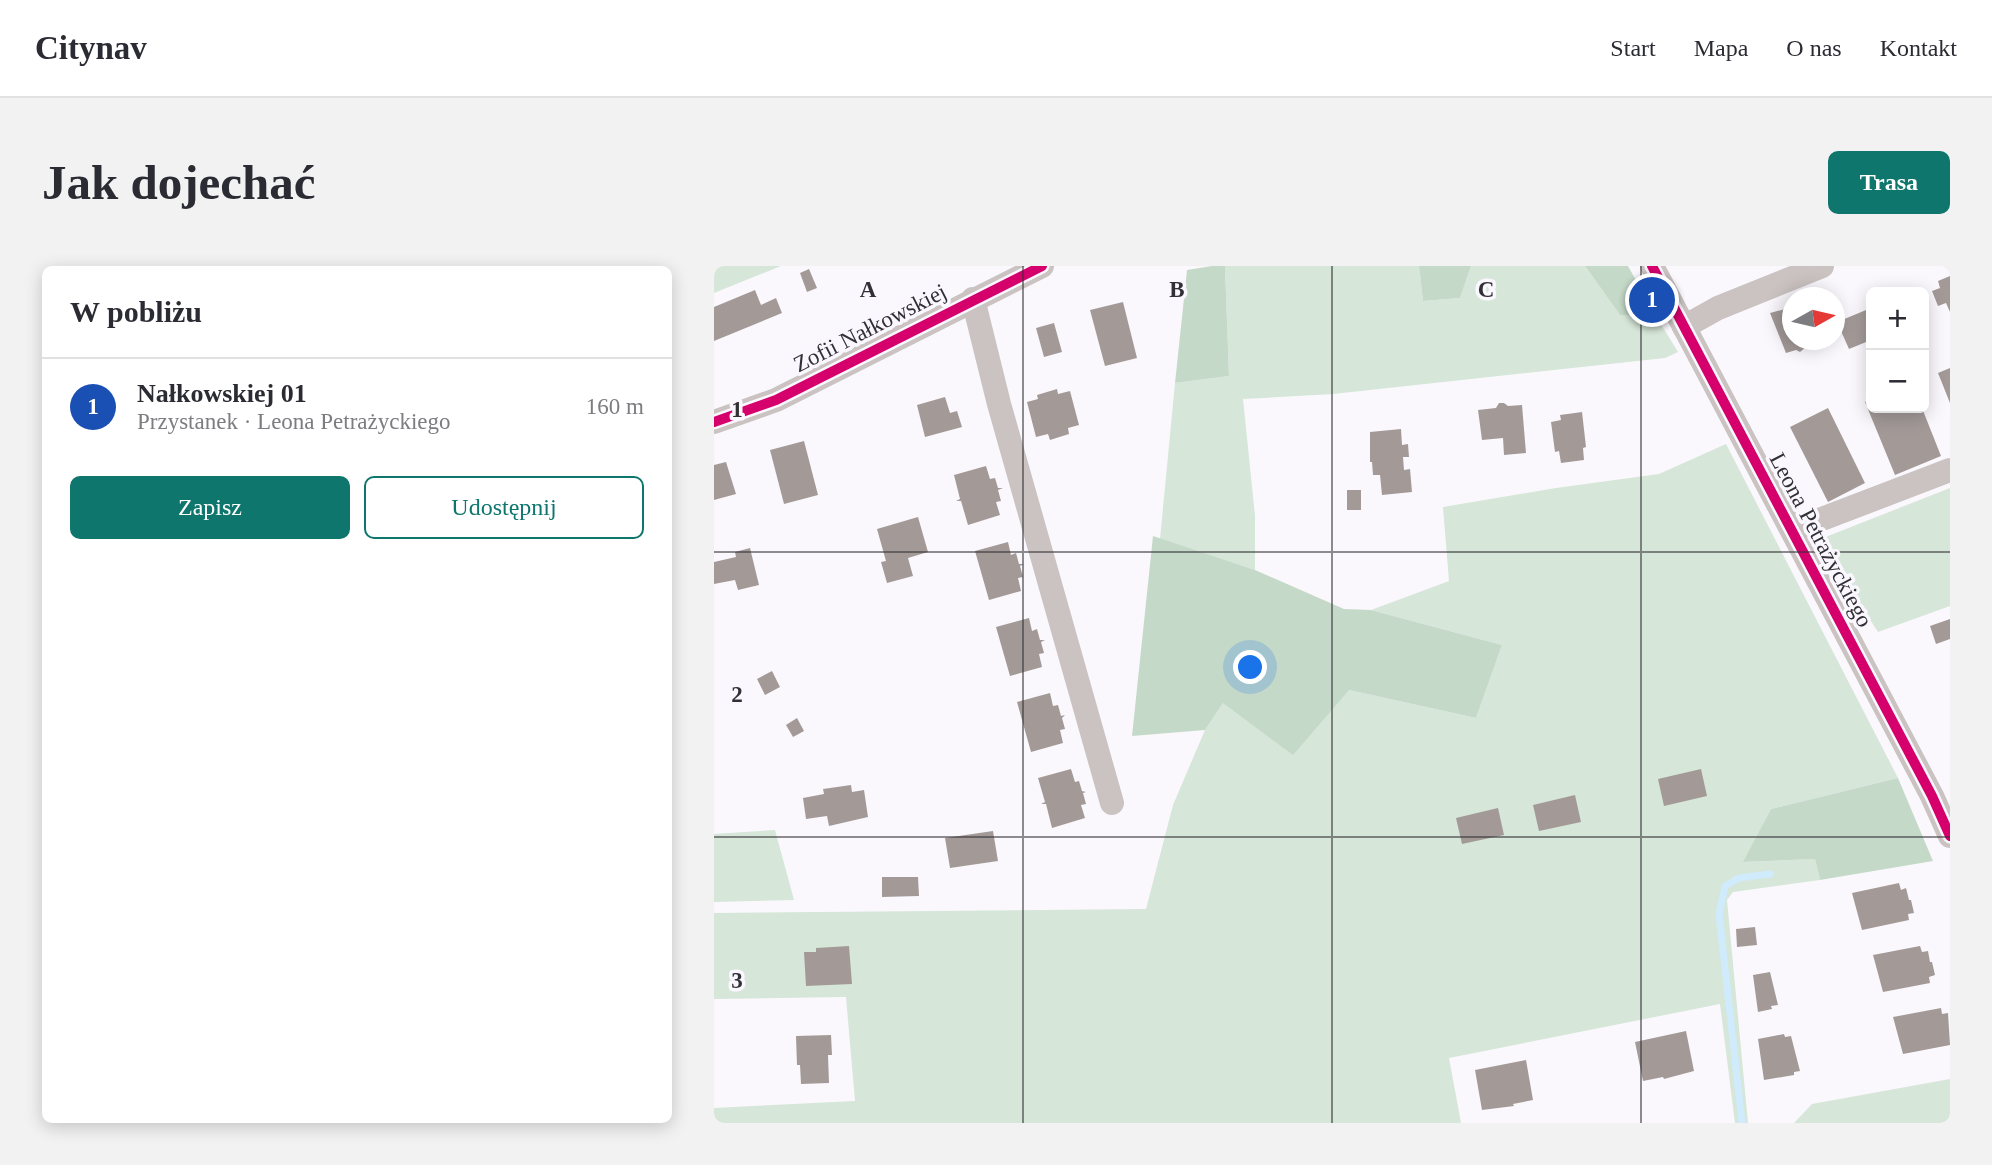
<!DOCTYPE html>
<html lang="pl">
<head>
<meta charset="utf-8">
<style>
	:root { --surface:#fff; --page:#f2f2f3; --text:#2b2b33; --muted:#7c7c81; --line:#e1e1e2; --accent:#0f766e }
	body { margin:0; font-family:Georgia,serif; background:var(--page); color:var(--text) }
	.controls { position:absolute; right:21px; top:21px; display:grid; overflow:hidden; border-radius:10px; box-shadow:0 4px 18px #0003 }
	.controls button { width:63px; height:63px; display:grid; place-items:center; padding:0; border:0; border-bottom:2px solid var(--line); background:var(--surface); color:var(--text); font:35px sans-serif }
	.compass { position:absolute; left:1068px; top:21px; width:63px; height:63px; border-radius:50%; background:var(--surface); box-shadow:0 4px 18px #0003; rotate:82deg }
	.you { position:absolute; left:537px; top:402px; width:24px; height:24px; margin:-18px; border:5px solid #fff; border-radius:50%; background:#1a73e8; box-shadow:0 0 0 10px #1a73e833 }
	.badge { display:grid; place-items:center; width:46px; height:46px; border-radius:50%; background:var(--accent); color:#fff; font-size:23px; font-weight:700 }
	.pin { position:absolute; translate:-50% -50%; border:4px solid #fff; box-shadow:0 2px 7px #0006 }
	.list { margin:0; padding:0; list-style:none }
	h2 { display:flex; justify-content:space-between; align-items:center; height:91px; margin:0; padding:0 28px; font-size:30px }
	h2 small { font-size:23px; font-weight:400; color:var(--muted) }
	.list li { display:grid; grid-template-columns:46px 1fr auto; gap:21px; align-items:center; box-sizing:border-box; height:98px; padding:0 28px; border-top:2px solid var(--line) }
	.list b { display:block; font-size:26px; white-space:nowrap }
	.list p { margin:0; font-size:23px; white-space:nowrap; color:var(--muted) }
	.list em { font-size:23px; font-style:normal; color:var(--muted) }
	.actions { display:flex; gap:14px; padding:21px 28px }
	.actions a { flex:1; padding:16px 0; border:2px solid var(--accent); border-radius:10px; text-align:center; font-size:24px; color:var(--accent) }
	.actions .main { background:var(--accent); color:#fff }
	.map { position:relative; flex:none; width:1236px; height:857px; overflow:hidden; border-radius:10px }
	header { display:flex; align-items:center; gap:42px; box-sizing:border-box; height:98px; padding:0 35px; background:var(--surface); border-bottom:2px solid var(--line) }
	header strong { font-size:33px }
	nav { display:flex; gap:38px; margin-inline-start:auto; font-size:24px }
	.intro { display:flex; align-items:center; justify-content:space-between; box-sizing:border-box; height:168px; padding:0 42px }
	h1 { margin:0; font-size:49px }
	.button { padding:18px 32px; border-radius:10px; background:var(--accent); color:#fff; font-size:24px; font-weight:700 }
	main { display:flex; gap:42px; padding:0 42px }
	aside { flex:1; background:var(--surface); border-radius:10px; box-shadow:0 4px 18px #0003 }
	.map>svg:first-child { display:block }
</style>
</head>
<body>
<header>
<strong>Citynav</strong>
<nav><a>Start</a><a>Mapa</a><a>O nas</a><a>Kontakt</a></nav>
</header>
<div class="intro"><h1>Jak dojechać</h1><a class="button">Trasa</a></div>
<main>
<aside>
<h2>W pobliżu<small></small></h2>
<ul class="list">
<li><span class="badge" style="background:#1a4fb4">1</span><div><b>Nałkowskiej 01</b><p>Przystanek · Leona Petrażyckiego</p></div><em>160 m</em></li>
</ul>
<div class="actions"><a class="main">Zapisz</a><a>Udostępnij</a></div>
</aside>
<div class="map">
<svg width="1236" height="857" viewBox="0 0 1236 857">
	<rect width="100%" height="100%" fill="#faf8fd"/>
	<g fill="#d6e6d8">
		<polygon points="0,0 67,0 0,27"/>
		<polygon points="511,0 705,0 709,35 746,32 757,0 871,0 906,49 943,52 964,86 951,92 619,128 529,133 541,250 541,304 446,273 461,117 515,110"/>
		<polygon points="1012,178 1184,512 1057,543 1030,596 1101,593 1106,614 1019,626 1013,634 1034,857 1021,857 1006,738 735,792 747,857 0,857 0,842 141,835 132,731 0,733 0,647 432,643 459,539 491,464 509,437 635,424 762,452 788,379 657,344 735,315 729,241 842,222 945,208"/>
		<polygon points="1236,222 1236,340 1164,366 1104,274"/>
		<polygon points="61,564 80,634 0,636 0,568"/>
		<polygon points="1236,813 1236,857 1080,857 1098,838"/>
	</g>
	<g fill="#c5d9c8">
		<polygon points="498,0 511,0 515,110 461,117 473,4"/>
		<polygon points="705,0 757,0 746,32 709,35"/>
		<polygon points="871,0 914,0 943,52 906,49"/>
		<polygon points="439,270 541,304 630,343 657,344 788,379 762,452 635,424 579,489 509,437 491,464 418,470"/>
		<polygon points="1184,512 1219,595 1106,614 1101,593 1029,596 1057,543"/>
	</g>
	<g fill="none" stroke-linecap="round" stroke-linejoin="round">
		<polyline stroke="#cfebfc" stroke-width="7" points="1028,857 1005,648 1011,620 1025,612 1056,608"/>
	</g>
	<g fill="#a39a98">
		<polygon points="95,3 103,22 93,26 86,7"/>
		<polygon points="1236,10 1236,46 1232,37 1224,40 1218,25 1226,22 1224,15"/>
		<polygon points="41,24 47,39 62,32 68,47 0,75 0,41"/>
		<polygon points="409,36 423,92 391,100 376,44"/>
		<polygon points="1078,39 1078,74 1090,74 1093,80 1086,86 1082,84 1072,87 1056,47 1075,42"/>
		<polygon points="1157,42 1157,74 1135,83 1123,56"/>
		<polygon points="340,57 348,86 330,91 322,62"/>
		<polygon points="1236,102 1236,137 1224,107"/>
		<polygon points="343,123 344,128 356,125 365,159 354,162 355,168 336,174 334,168 322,171 313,136 324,133 323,129"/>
		<polygon points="231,131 236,147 243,145 248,161 211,171 203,139"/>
		<polygon points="1157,134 1157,142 1208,142 1227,190 1181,209 1151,136"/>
		<polygon points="785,137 790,137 794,140 808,139 812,187 790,189 789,172 768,174 764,144 782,142"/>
		<polygon points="1114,142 1151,217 1114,236 1076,161"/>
		<polygon points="868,146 872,181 869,182 870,194 847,197 845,185 841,186 837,156 847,154 846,149"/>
		<polygon points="687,163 688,179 694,178 695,191 689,191 690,204 696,203 698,226 668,229 666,209 659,209 658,196 656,196 656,166"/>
		<polygon points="90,175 104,229 70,238 56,184"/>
		<polygon points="12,196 22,228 0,234 0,199"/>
		<polygon points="272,200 276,213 281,212 284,222 289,222 284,224 287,235 282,236 286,249 254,259 247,235 242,235 246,233 240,209"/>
		<rect x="633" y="224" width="14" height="20"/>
		<polygon points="204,251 214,286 194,292 199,310 173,317 167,296 172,295 163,263"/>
		<polygon points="294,276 297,289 302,287 305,298 310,298 306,300 309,311 304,312 307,325 275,334 261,285"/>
		<polygon points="36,282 45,319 24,324 21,314 0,318 0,296 22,291 21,286"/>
		<polygon points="315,352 318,365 323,363 326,374 331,374 327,376 330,387 325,388 328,401 296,410 282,361"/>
		<polygon points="1236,353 1236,373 1222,378 1216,360"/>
		<polygon points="58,405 66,421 51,429 43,413"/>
		<polygon points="336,427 339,440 344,439 347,450 351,449 348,452 351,463 346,464 349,477 317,486 303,436"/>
		<polygon points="83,452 90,465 79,471 72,459"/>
		<polygon points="357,503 361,516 365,515 368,525 372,526 369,527 372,538 367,539 371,552 338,562 332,538 327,538 331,536 324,512"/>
		<polygon points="987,503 993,530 950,540 944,513"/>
		<polygon points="137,519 138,526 150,524 154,551 115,560 113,550 92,553 89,532 110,528 109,523"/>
		<polygon points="861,529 867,556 825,565 819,539"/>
		<polygon points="784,542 790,569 748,578 742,552"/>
		<polygon points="279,565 284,595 236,602 231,572"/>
		<polygon points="168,611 204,611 205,630 168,631"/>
		<polygon points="1185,617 1187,624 1192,622 1195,634 1197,634 1200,647 1194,648 1195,654 1148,664 1138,627"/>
		<polygon points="1041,661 1043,679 1023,681 1022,663"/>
		<polygon points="135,680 138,718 92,720 90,686 102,686 102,682"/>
		<polygon points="1206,680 1208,686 1214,685 1216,696 1218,696 1221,709 1215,711 1216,717 1169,726 1159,689"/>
		<polygon points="1056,706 1064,739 1057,740 1058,743 1044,746 1039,709"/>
		<polygon points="1227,742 1228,748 1234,747 1236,779 1189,788 1179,751"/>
		<polygon points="972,765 980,805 950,813 949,811 929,815 921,776"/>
		<polygon points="1070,768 1071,771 1077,770 1086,805 1080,806 1080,809 1050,814 1044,773"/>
		<polygon points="117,769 118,789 114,789 115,817 87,818 86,799 83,799 82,770"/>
		<polygon points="812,794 819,834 799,838 800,840 768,844 761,804"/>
	</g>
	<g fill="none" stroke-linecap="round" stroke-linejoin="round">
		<g stroke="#cac3c2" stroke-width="24">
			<polyline points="938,0 1218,530 1236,570"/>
			<polyline points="259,33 285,138 398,537"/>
			<polyline points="970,61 1004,42 1108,0"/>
			<polyline points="0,156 62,134 328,0"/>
			<polyline points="1079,264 1236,204"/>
		</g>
		<defs>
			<g id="cycleway">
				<polyline points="938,0 1218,530 1236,570"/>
				<polyline points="0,156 62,134 328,0"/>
			</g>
		</defs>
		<use href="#cycleway" stroke="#faf7fe" stroke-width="15"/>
		<use href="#cycleway" stroke="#d6006c" stroke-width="10"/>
	</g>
	<path fill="none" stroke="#313034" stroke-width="2" stroke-opacity="0.55" d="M309,0V857M618,0V857M927,0V857M0,286H1236M0,571H1236"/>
	<g text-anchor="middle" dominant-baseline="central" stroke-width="7" stroke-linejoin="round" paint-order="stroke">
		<g font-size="23" fill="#313034" stroke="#faf7fe">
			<text transform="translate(156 62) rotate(-27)">Zofii Nałkowskiej</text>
			<text transform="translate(1107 274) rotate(62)">Leona Petrażyckiego</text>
		</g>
	</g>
	<g font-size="23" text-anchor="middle" font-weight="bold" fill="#313034" stroke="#faf7fe" stroke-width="7" stroke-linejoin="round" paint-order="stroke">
		<text x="154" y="31">A</text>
		<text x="463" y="31">B</text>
		<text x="772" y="31">C</text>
		<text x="23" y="151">1</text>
		<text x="23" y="436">2</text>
		<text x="23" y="722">3</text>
	</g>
</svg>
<div class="controls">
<button>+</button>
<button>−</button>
</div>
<svg class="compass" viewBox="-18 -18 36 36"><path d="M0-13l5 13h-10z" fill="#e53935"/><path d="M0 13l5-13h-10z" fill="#7c7c81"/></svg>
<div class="you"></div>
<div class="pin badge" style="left:938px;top:34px;background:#1a4fb4">1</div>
</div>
</main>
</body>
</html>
